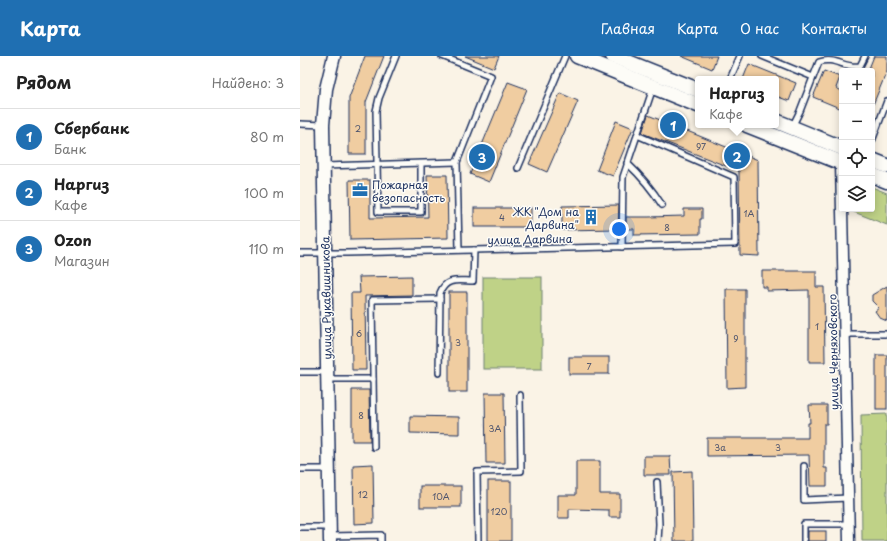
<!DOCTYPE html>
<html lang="ru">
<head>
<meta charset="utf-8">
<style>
	:root { --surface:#fff; --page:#f6f6f6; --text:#222; --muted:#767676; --line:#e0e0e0; --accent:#1f6fb2 }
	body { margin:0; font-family:"Playpen Sans",sans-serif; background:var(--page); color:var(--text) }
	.controls { position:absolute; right:12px; top:12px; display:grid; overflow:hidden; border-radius:4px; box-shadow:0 2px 10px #0003 }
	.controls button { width:36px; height:36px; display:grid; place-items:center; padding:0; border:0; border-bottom:1px solid var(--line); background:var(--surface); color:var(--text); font:20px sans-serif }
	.you { position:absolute; left:319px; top:173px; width:14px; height:14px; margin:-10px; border:3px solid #fff; border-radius:50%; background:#1a73e8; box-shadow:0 0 0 6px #1a73e833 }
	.badge { display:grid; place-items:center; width:26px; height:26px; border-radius:50%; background:var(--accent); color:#fff; font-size:13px; font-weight:700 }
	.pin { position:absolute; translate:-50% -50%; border:2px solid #fff; box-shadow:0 1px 4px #0006 }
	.popup { position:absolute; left:395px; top:20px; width:84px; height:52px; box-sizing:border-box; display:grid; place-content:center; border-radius:4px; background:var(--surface); filter:drop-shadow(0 1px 3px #0005); font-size:13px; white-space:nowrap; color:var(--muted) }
	.popup b { font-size:15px; color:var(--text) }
	.popup::after { content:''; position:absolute; left:50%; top:100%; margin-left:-8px; border:8px solid transparent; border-top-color:var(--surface) }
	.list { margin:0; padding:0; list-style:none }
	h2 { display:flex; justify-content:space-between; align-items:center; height:52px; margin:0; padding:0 16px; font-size:17px }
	h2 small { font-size:13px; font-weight:400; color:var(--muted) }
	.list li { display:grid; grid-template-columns:26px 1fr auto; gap:12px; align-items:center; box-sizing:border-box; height:56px; padding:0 16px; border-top:1px solid var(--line) }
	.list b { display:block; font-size:15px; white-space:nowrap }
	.list p { margin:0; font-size:13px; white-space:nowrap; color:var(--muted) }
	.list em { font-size:13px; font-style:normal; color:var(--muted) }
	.icon { flex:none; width:22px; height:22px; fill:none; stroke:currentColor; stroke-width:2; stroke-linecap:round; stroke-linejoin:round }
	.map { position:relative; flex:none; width:587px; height:485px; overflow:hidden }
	header { display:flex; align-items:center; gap:24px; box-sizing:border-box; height:56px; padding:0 20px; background:var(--accent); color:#fff }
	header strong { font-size:19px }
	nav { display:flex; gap:22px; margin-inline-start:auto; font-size:14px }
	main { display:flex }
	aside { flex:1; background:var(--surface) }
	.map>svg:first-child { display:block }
</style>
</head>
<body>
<header>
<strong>Карта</strong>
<nav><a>Главная</a><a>Карта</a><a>О нас</a><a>Контакты</a></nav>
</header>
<main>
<aside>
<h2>Рядом<small>Найдено: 3</small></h2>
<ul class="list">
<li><span class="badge">1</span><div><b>Сбербанк</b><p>Банк</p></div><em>80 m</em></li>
<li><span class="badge">2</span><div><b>Наргиз</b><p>Кафе</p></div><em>100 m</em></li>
<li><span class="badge">3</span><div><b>Ozon</b><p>Магазин</p></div><em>110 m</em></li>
</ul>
</aside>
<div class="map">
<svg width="587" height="485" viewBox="0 0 587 485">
	<rect width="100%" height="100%" fill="#faf3e6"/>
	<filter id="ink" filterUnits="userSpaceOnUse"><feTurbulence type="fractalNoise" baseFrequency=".025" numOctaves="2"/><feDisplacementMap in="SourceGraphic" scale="8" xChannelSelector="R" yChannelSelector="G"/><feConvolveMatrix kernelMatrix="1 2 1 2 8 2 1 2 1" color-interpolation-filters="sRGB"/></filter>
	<g filter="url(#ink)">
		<g fill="#bfd287" stroke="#6d8072">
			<polygon points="572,131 587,137 587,169 554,156 556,153 572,153"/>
			<rect x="183" y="221" width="59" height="92"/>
			<polygon points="587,358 587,485 562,485 561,359"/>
		</g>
		<g fill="#f0cda1" stroke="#1b2f5e">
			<polygon points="65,0 84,0 66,46 66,98 49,98 49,42"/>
			<polygon points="165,0 199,0 194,12"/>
			<polygon points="381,0 417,0 412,13"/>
			<polygon points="574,0 587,0 587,15 572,51 572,15 568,15"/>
			<polygon points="449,8 496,27 489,45 476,40 476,23 443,23"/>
			<polygon points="524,15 540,21 536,32 542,35 542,53 513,41"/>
			<polygon points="208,26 227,33 189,126 170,118"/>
			<polygon points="260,37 278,45 247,116 229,108"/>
			<polygon points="348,59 458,104 459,200 440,199 439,115 342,77"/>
			<polygon points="316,65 333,72 313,120 297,114"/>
			<polygon points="127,119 147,119 148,182 50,184 49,124 70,124 70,162 128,161"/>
			<polygon points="319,149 318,173 262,174 262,150"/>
			<rect x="174" y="152" width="57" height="19"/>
			<polygon points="384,153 402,153 402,163 400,163 400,178 334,179 334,173 326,173 326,161 348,161 384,160"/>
			<polygon points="462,215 516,215 516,231 524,231 525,306 509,306 509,234 467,235 467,231 462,231"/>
			<polygon points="112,220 112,239 65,240 66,314 52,314 51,237 60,237 59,221"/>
			<polygon points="587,230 587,265 580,262 575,255 579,252 572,245 572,239"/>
			<polygon points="426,233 445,233 445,331 427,332"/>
			<rect x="149" y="236" width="18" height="100"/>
			<rect x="576" y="299" width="11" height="54"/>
			<rect x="269" y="301" width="40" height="17"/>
			<polygon points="52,334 69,334 70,385 52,385"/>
			<polygon points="185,337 204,337 205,407 186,407"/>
			<polygon points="509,349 527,349 527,368 524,368 524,412 527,412 527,430 510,430 509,399 407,400 407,382 508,382 508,367 510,367"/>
			<polygon points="110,360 159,361 159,378 110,377"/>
			<polygon points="344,400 370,400 371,419 344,419"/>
			<polygon points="276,405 300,405 300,438 320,438 320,461 309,461 309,454 269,453 269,462 258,462 258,439 276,439"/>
			<polygon points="73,408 74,467 54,468 53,409"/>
			<polygon points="392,415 393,485 374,485 373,416"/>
			<rect x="188" y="425" width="23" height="60"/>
			<rect x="120" y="430" width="41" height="21"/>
			<rect x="508" y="475" width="18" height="10"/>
		</g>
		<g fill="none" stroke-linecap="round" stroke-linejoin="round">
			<defs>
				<g id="service">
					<polyline points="96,0 79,42 76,55 78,156 121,156 121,108"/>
					<polyline points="142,0 191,20 157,106 159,194"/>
					<polyline points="462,0 513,21"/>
					<polyline points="430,23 440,0"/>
					<polyline points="0,68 23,69"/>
					<path d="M492,71L500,55L519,6C536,0 544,13 560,10L565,0"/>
					<polyline points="572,85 587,45"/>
					<path d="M327,107C341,120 352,133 362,149"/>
					<polyline points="24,110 157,106"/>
					<polyline points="218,112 265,0"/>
					<polyline points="322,191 323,121 353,32"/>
					<polyline points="0,197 47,197 435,188 434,121 337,79"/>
					<polyline points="545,278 587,278"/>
					<polyline points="0,316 26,316"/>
					<path d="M139,317L140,237C146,221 159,225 173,225L174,194"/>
					<polyline points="28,323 73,323"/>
					<polyline points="74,391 72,244 140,243"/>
					<polyline points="504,410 504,444 548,442"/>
					<polyline points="0,413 28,413"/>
					<polyline points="357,426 359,468 358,485"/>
					<polyline points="0,471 29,471"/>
					<polyline points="30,480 81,479 81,485"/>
					<polyline points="178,485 177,416 221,415 220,339"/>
					<polyline points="504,485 504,468 548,468"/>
				</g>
				<polyline id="minor" points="541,107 549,485"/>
				<polyline id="tertiary" points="30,485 23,69 26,33 34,0"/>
				<g id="secondary">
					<polyline points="277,0 398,49"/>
					<polyline points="313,0 398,34"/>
					<polyline points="476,65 542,92"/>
					<polyline points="447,69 542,107"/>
					<polyline points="572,104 587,110"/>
					<polyline points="572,119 587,125"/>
				</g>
			</defs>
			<use href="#service" stroke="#1b2f5e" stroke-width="8"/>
			<use href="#minor" stroke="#1b2f5e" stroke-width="13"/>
			<use href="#tertiary" stroke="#1b2f5e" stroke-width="15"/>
			<use href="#secondary" stroke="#1b2f5e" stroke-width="17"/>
			<use href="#service" stroke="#fdfcf7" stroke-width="5"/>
			<use href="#minor" stroke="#fdfcf7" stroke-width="10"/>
			<use href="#tertiary" stroke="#fdfcf7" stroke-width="12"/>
			<use href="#secondary" stroke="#fdfcf7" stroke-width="14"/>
		</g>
	</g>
	<defs>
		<symbol id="office-bare" viewBox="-9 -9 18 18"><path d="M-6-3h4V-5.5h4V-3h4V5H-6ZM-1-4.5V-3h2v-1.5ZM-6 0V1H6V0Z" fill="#1f6fb2" stroke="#fdfcf7" stroke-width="2.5" paint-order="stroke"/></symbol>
		<symbol id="building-bare" viewBox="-9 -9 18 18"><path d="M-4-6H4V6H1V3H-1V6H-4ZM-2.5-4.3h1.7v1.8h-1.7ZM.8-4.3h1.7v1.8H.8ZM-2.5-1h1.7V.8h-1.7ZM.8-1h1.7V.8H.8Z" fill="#1f6fb2" stroke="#fdfcf7" stroke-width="2.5" paint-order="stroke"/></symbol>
	</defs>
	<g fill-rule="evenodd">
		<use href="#office-bare" x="49" y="123" width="22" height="22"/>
		<use href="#building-bare" x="280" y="150" width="22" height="22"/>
	</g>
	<g text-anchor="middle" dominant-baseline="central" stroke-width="3" stroke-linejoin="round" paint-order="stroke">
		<g font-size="9" fill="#50566f">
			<text x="58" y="72">2</text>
			<text x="401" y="90">97</text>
			<text x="449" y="157">1А</text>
			<text x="202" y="161">4</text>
			<text x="367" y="171">8</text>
			<text x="517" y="270">1</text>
			<text x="59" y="277">6</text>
			<text x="436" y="282">9</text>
			<text x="158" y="286">3</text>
			<text x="289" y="310">7</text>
			<text x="61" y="359">8</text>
			<text x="195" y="372">3А</text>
			<text x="420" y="391">3а</text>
			<text x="478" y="391">3</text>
			<text x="63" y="438">12</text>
			<text x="141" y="440">10А</text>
			<text x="199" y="455">120</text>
		</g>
		<g font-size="11" fill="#1b2f5e" stroke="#fdfcf7" text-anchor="start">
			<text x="72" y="128">Пожарная<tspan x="72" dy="13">безопасность</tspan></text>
			<text x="279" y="155" text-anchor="end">ЖК "Дом на<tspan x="279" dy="13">Дарвина"</tspan></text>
		</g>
		<g font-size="11" fill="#1b2f5e" stroke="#fdfcf7">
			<text transform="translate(230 183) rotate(-1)">улица Дарвина</text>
			<text transform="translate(26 242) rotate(-91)">улица Рукавишникова</text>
			<text transform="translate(533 296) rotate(-91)">улица Черняховского</text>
		</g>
	</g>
</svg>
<div class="controls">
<button>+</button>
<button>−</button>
<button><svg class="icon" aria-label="locate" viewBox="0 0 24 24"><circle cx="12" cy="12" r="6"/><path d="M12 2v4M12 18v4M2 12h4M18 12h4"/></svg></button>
<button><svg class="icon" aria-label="layers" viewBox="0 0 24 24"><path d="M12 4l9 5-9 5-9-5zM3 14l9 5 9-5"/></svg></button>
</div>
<div class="you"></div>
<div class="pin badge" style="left:373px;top:69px">1</div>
<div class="pin badge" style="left:437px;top:100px">2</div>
<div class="popup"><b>Наргиз</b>Кафе</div>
<div class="pin badge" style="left:182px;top:101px">3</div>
</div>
</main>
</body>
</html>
